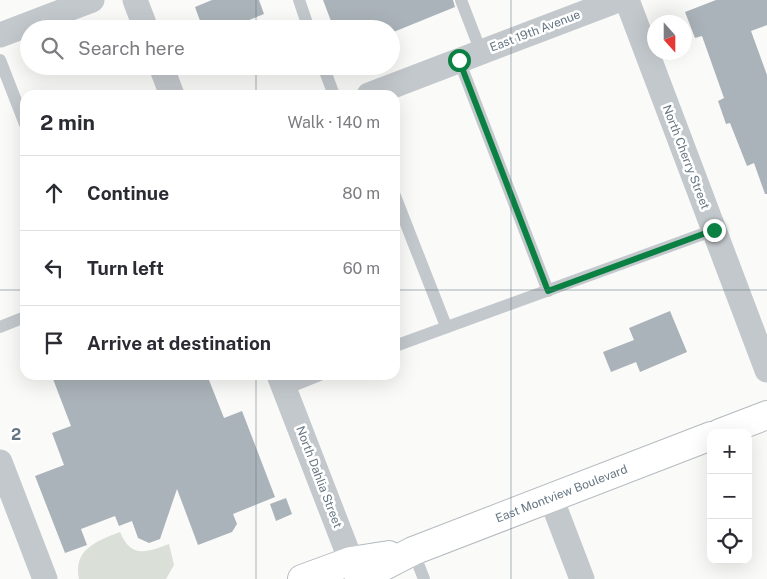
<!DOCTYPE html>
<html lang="en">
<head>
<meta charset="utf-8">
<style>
	:root { --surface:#fff; --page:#f7f7f7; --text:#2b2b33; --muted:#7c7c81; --line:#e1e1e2 }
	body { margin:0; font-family:"Public Sans",sans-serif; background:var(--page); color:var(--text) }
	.controls { position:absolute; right:15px; bottom:15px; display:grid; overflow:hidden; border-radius:10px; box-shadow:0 5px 20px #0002 }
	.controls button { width:45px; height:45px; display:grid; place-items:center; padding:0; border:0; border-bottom:1px solid var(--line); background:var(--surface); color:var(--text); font:25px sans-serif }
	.compass { position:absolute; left:647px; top:15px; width:45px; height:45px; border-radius:50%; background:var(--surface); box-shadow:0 5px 20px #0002; rotate:159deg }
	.stop { position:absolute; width:15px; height:15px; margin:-11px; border:4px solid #0b8043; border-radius:50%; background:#fff }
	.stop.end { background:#0b8043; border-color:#fff; box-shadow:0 1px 5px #0008 }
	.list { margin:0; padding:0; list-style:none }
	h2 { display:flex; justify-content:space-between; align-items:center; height:65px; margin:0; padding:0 20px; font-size:21px }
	h2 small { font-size:16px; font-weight:400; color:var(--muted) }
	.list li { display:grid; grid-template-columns:32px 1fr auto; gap:15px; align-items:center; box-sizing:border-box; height:75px; padding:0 20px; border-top:1px solid var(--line) }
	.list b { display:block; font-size:19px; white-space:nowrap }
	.list em { font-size:16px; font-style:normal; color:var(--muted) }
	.icon { flex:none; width:28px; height:28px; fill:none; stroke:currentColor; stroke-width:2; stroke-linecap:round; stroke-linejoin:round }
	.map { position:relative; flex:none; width:767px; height:579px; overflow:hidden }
	.search { position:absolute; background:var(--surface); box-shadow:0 5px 20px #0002; left:20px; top:20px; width:380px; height:55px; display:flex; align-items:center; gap:12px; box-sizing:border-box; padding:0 18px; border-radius:28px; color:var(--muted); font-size:19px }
	.panel { position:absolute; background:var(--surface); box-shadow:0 5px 20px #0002; left:20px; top:90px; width:380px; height:290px; border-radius:15px }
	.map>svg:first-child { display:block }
</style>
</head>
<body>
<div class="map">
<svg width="767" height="579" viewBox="0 0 767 579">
	<rect width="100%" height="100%" fill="#fafaf8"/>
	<path fill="#dadfd7" d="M120,532C131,559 147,552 169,544L174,565L166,579H79C73,549 97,541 120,532Z"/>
	<g fill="#aab3b9">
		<polygon points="212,0 259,0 264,14 227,29 203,29 195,7"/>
		<polygon points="323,0 453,0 455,7 391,33 391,29 334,29"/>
		<polygon points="716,0 767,0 767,25 751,31 767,75 767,194 765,194 754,163 747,166 730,123 726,124 718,101 724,98 702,36 695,38 685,12"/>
		<polygon points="670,311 687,352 640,372 636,362 611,372 603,352 634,340 629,328"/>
		<polygon points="62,375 207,375 224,418 242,411 275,497 233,514 237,524 232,532 198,545 177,489 160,539 149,543 138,538 132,521 119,526 115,516 81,529 87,545 65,553 35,476 64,465 52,433 71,426 53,379"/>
		<polygon points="286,498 292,514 276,521 270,504"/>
	</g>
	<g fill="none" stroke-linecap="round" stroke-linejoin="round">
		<defs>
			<g id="secondary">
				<polyline points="720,433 767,415"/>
				<polyline points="302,579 351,561 389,555"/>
				<path id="s1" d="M359,579L413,551L711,436"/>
			</g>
		</defs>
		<use href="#secondary" stroke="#b3babf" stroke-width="30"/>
		<g stroke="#c3c8cc" stroke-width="12">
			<polyline points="299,0 309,29"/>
			<polyline points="461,0 481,52"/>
			<polyline points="0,60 25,124"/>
			<polyline points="459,60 548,291"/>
			<polyline points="323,66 334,95"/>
			<polyline points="395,196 446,326"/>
			<polyline points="0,327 25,317"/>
			<polyline points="395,346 714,230"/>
			<polyline points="285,389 320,375"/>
			<polyline points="413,551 424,579"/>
		</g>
		<g stroke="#c3c8cc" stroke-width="25">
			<polyline points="135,0 146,29"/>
			<polyline points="627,0 767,370"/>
			<polyline points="0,35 92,0"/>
			<polyline points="161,66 172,95"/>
			<polyline points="369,95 618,0"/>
			<polyline points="279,375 358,579"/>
			<polyline points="0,462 45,579"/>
			<polyline points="551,498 582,579"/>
		</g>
		<use href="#secondary" stroke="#fff" stroke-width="28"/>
	</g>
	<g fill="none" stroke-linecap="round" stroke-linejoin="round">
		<polyline stroke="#0b8043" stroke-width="6" points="459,60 548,291 714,230"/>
	</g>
	<path fill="none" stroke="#657683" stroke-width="1" stroke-opacity="0.55" d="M256,0V29M511,0V579M256,66V95M0,290H25M395,290H767M256,375V579"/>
	<g text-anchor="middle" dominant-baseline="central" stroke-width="5" stroke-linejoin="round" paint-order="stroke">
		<g font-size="12" fill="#657683" stroke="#fff">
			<text transform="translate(535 31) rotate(-21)">East 19th Avenue</text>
			<text transform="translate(686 157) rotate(69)">North Cherry Street</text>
			<text transform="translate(319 477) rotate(69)">North Dahlia Street</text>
			<text stroke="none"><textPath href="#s1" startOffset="220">East Montview Boulevard</textPath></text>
		</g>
	</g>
	<g font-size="16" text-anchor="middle" font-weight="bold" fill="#657683" stroke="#fff" stroke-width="5" stroke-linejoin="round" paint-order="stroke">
		<text x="16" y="440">2</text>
	</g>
</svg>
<div class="controls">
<button>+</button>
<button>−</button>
<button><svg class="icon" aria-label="locate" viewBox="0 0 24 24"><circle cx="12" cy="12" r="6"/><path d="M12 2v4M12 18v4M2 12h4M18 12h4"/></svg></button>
</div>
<svg class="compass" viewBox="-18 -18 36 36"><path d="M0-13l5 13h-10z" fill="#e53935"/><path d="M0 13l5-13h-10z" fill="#7c7c81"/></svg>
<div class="stop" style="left:459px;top:60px"></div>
<div class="stop end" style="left:714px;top:230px"></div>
<div class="search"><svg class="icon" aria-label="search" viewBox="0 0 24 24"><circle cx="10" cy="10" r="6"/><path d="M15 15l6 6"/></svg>Search here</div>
<section class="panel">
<h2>2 min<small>Walk · 140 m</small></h2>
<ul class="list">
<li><svg class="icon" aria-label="ahead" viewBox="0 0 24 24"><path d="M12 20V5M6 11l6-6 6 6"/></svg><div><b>Continue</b></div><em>80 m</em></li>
<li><svg class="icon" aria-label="left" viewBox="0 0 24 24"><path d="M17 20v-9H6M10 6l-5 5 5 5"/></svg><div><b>Turn left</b></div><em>60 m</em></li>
<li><svg class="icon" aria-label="arrive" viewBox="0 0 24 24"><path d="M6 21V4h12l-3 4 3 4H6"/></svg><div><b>Arrive at destination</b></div></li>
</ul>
</section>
</div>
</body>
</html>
